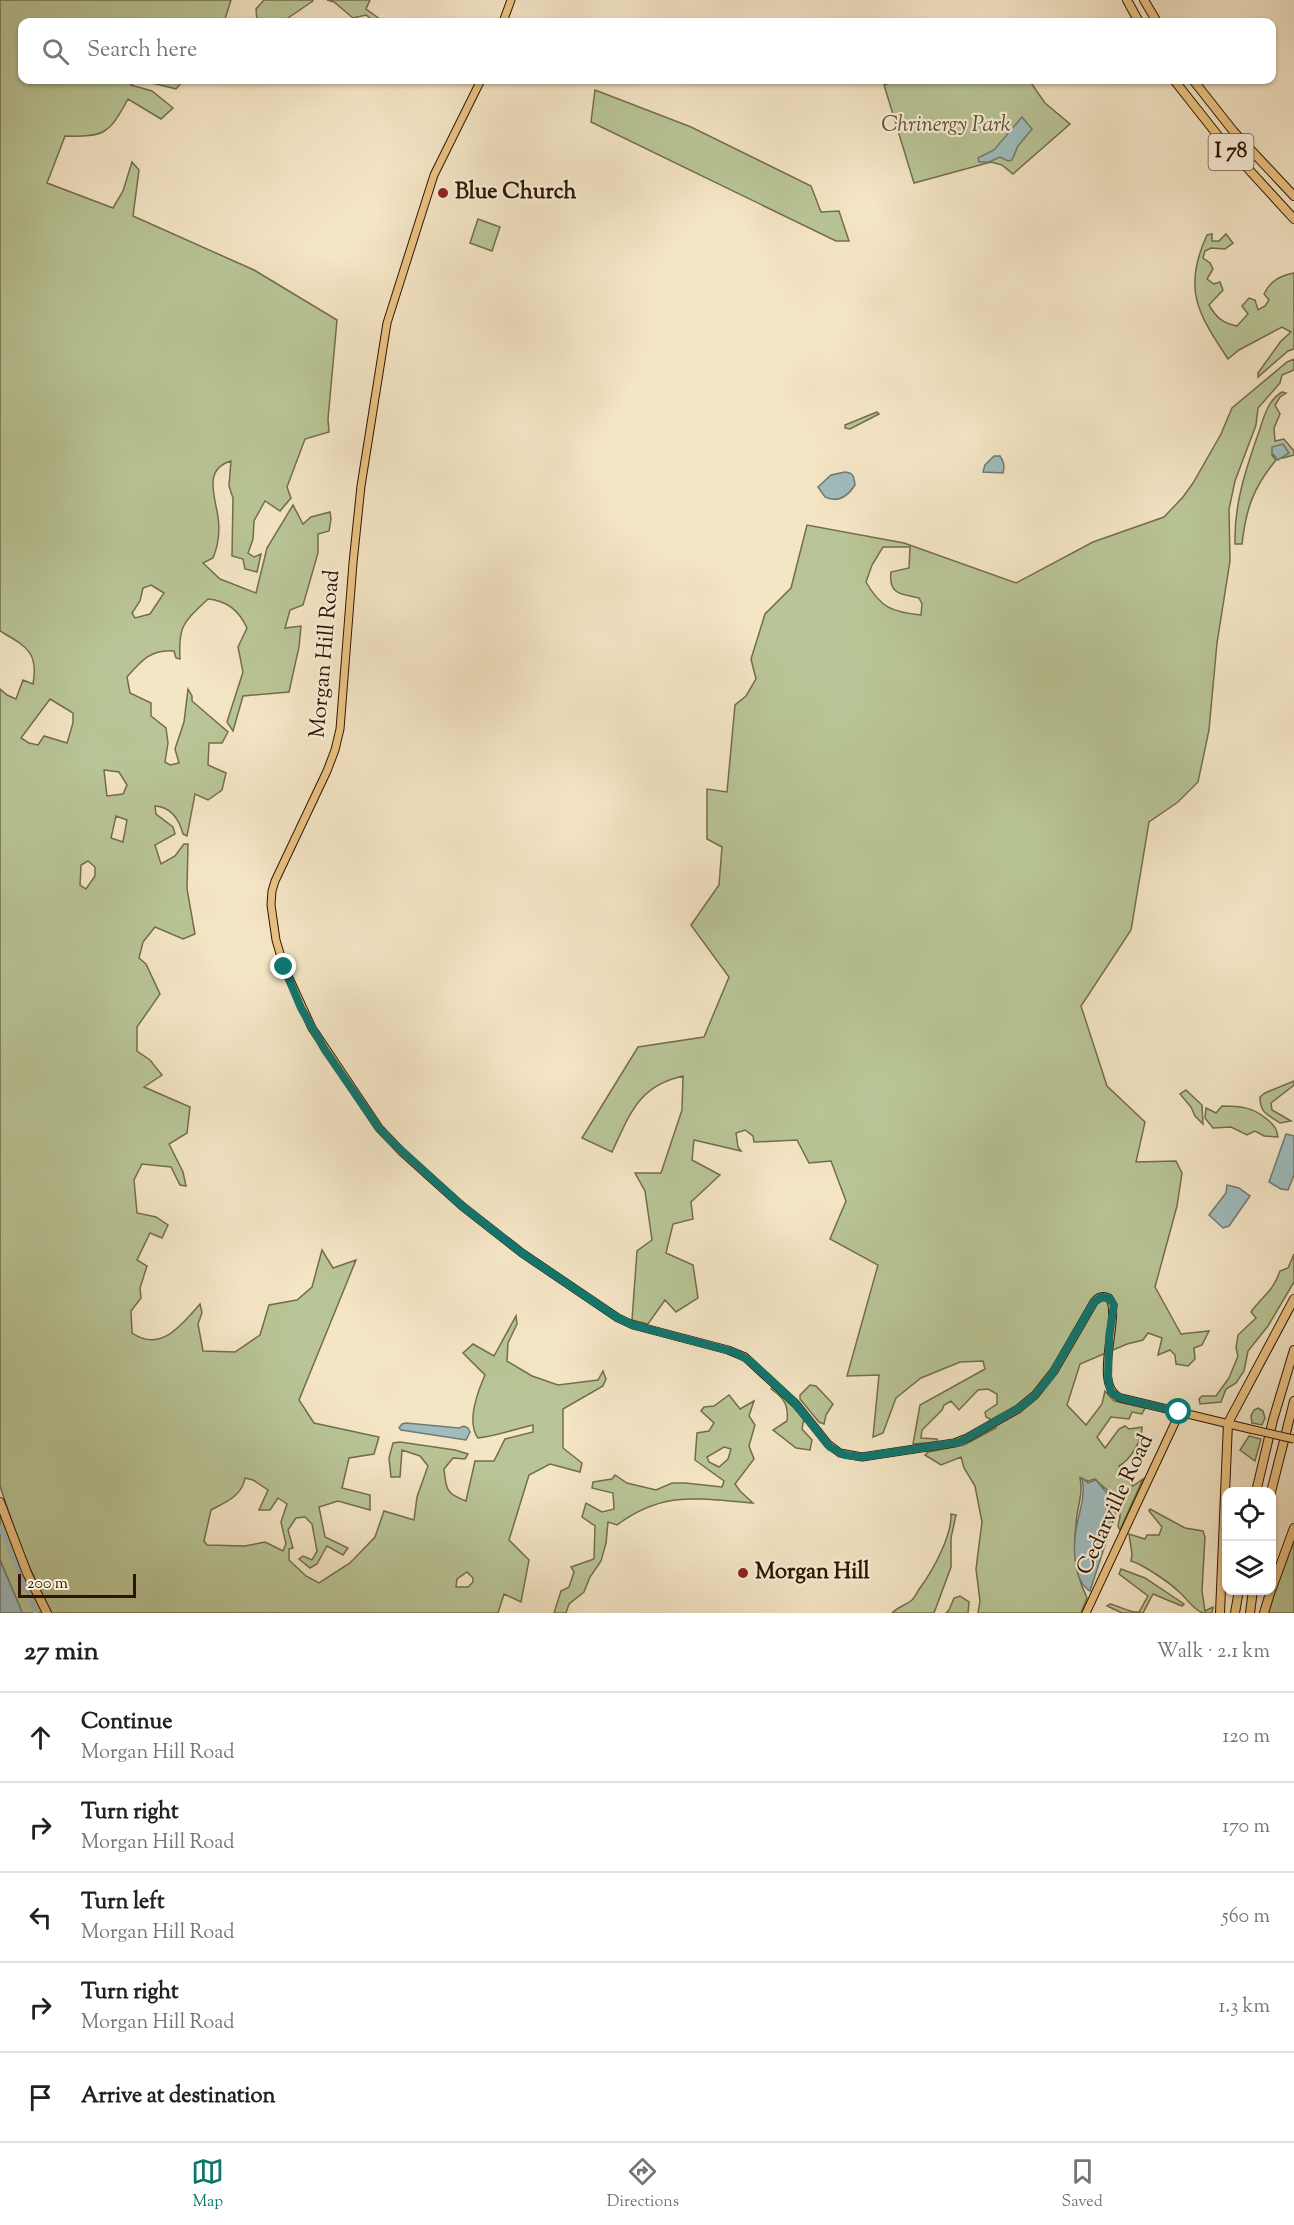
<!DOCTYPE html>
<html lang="en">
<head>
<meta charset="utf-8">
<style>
	:root { --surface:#fff; --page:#f2f2f2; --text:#202124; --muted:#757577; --line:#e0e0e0; --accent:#0f766e }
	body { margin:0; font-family:"Sorts Mill Goudy",serif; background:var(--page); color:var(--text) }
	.controls { position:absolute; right:18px; bottom:18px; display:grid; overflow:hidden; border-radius:12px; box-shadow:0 2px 4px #0004 }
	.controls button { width:54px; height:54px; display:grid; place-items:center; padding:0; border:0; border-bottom:2px solid var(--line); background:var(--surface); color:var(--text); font:30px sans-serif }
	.scale { position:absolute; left:18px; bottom:15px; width:118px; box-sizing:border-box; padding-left:6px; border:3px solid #2d1500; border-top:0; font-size:16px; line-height:21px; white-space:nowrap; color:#2d1500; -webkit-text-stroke:4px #f8eed9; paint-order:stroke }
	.stop { position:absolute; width:18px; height:18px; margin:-14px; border:4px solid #0f766e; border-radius:50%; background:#fff }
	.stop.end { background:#0f766e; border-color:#fff; box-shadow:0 2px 6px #0008 }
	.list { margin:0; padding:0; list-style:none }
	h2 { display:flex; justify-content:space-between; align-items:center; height:78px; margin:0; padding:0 24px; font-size:26px }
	h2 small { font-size:20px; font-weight:400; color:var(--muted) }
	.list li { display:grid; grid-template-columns:39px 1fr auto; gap:18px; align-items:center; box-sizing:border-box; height:90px; padding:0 24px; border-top:2px solid var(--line) }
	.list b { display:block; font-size:22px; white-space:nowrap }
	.list p { margin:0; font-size:20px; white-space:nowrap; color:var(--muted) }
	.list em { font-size:20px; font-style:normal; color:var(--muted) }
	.icon { flex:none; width:33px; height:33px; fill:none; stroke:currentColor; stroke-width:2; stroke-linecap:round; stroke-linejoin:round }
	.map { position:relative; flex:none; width:1294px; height:1613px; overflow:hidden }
	.search { position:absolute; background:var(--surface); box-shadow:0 2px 4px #0004; left:18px; right:18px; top:18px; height:66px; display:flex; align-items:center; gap:15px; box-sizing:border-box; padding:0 21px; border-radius:12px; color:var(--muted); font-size:22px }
	.sheet { height:528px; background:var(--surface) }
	nav { display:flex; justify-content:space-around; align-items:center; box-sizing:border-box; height:84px; border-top:2px solid var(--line); background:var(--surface); font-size:16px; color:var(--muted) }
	nav a { display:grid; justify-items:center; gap:3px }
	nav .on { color:var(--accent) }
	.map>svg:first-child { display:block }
</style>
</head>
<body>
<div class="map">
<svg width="1294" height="1613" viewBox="0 0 1294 1613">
	<rect width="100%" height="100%" fill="#f4e5c5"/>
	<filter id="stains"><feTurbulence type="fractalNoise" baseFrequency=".00333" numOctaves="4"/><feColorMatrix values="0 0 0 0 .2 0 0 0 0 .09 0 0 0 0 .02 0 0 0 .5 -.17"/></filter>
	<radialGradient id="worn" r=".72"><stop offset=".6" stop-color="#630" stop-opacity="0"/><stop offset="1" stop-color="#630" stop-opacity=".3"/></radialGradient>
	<g fill="#b9c596" stroke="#736d4b" stroke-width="1.5" fill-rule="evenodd">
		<path d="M0,0H231L224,22H22V80H138L131,85L152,91L173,108L161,119L128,99C109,134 105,137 65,136L47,183L113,208L123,191L132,162L139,170L133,216L254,270L337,320L328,419L329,432L305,439L287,487L291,498L280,511L265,501L254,521L253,539L248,553L254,557L261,554L257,572L245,569L243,559L232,556L233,498L229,486L231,461C203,469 215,496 218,517C220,531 218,546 213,558L203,563L220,579L256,593L267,548L293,505L303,524L311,517L330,512L331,519L329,531L318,534V553L303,605L290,610L285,628L301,626L299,647L289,692L243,696L233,731L227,722L243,672L238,647L247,628C239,611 228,601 208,599C184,622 178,625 180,659L176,658L174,651C151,649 141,661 127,677L130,693L151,703V716L166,728L168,743L165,762L170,765L179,763L175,749L184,722L188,689L192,696V701L228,732L222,743H209L208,765L226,773L222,790L208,800L195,794L187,836L183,834C179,819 171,807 155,806L156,814L173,827L175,834L155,845L161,864L175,856L184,844H188L187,889L195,934L183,939L155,927L143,942L139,958L146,964L160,994L137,1027V1051L150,1060L162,1075L144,1087L190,1107L187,1133L169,1144L183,1172L186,1186L180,1185L171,1167L142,1164L134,1180L137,1213L156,1217L168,1225L162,1238L150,1233L137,1260L147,1266L140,1288L141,1298L131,1311L132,1333C161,1353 181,1325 200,1304L202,1313L198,1324L203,1351L235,1352L260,1335L269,1305L297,1300L312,1287L322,1250L333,1268L356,1260L299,1400L314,1423L379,1437L374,1454L349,1458L342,1488L370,1495V1510L338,1501L319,1507L325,1537L348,1548L343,1555L327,1546L317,1564L310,1568L299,1559L303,1556L312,1560L317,1551L312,1524L305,1517L296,1518L288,1530L293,1548L289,1549V1560L306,1576L319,1583L350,1563L375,1537L384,1511L414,1520L417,1497L428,1466L420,1456L402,1450L400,1477H391L389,1458L393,1443L400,1442L455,1450L468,1454L465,1459L453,1458L444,1469C446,1489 446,1494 466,1501L475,1461H494L505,1439L533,1432V1425C514,1429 498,1436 478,1438C466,1422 478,1391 485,1375L463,1353L473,1344L494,1356L516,1316L517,1324L508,1343L507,1361L532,1376L558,1385L598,1380L603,1371L606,1379L603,1386L563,1409V1448L582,1463L580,1472L550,1464L529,1475L509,1540L529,1560L521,1602L504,1594L498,1613H51L21,1549L0,1486V689L7,695L16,699L23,680L33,684C39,651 25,646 0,631ZM151,585L164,593L150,614L135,618L132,613L140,601L143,588ZM50,699L73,713V723L67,743L44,736L38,745L29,743L21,738ZM104,770L119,772L127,785L123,794L107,796ZM116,816L127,820L123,842L111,838ZM88,861L95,867V876L86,889L80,885L81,865ZM245,1478L253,1480L268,1490L259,1510H270L278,1498L287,1504L281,1522L286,1544L283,1551L265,1542L245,1546L207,1545L204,1541L211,1510C226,1502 242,1496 245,1478ZM467,1572L473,1578V1582L468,1587H456L457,1579Z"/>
		<polygon points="264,0 312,0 313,1 282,22 257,22 256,9"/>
		<polygon points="327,0 370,0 366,9 384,22 375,22 366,15 353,18 334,2"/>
		<polygon points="140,80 184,80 176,89"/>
		<polygon points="898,80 1029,80 1045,103 1070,124 1013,174 1002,165 991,162 914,183 884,85"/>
		<polygon points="595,90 691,127 811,186 821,212 839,211 849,241 836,241 591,122"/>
		<polygon points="478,219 500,227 492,251 470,243"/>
		<path d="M1212,234V241H1219L1226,234L1233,243L1225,249L1211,248L1205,251L1203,258L1210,263L1213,269L1207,279L1214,284L1220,282L1223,290L1209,305C1216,317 1222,323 1237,326L1248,314L1242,306L1249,298L1255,300L1258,310L1265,306L1269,300L1264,294C1271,280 1280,276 1294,273V349L1288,351L1258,377V373L1281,341L1291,332L1282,327L1239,350L1228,359C1198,314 1182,289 1207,235Z"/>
		<path d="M1294,359V370L1282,375L1280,383L1258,408L1256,425L1235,481L1229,509L1230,561L1217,643L1209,730L1198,782L1178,802L1149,822L1131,930L1081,1006L1107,1086L1145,1122L1136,1162L1176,1161L1182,1173L1177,1206L1155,1287L1181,1334L1209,1331L1202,1345L1194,1348L1195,1359L1188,1366L1176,1364L1175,1355L1170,1350L1158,1355L1162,1338L1148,1333L1143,1340L1127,1344L1080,1364L1067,1405L1086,1425L1102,1404L1105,1391L1114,1401L1145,1408L1142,1414L1132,1412L1129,1419L1111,1417L1097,1437L1105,1448L1119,1429L1125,1426L1129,1429L1142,1427C1142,1441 1131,1459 1119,1466L1133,1486L1143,1479L1120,1530L1118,1526C1126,1496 1113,1498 1095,1479L1088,1481L1080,1478C1083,1491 1079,1502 1077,1515C1073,1548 1073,1568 1087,1598L1081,1613H978L980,1601L976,1569L982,1522L975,1486L964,1468L961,1457L941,1465L925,1455L928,1452L964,1445L996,1428L992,1420L986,1417L985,1412L997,1404V1394L988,1389L978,1390L959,1410L951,1401L944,1405L942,1410L922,1430L921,1438L937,1439L938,1442L913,1444L920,1405L985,1369L983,1361L960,1362L921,1378L896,1398L883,1433L873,1437L879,1375L847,1376L878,1265L830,1239L846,1201L831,1161L809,1163L797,1140L754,1142L753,1136L745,1130L736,1133L738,1147L741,1151L694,1140L692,1160L720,1175L691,1202L693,1219L673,1224L666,1253L693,1265L698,1298L676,1312L665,1300L648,1324L632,1320L637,1251L652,1240L645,1191L635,1173H661L682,1110L683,1076C638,1086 630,1114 612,1152L582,1138L638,1047L704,1037L729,977L691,925L719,885L722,847L707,839V789L727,792L735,705L746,696L756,679L751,659L765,614L791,588L807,525L904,543L1016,583L1093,542L1164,517L1183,497L1193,483L1221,434L1232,408L1287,362ZM883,547H910L909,568L891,572C888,596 904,594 919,598L922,604L921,615C892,612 881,608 866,582L872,565Z"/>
		<path d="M1282,392L1286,393L1280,397L1275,405L1280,414L1274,428L1275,441L1284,439L1294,451V455L1283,458L1272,455L1276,460C1253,488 1246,509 1242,544H1235C1234,507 1244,475 1256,440C1263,423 1265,402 1282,392Z"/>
		<polygon points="877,412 879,414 850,429 845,428 845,425"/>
		<path d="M1294,1081V1085L1271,1103L1272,1110L1291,1121L1280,1123C1267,1114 1260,1113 1260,1097L1265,1093Z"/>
		<polygon points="1186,1090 1202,1105 1203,1124 1195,1116 1191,1107 1180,1094"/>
		<path d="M1222,1106C1241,1106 1253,1107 1268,1120C1274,1125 1277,1129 1278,1137L1264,1136L1255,1131L1247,1135L1231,1127L1213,1128L1205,1118L1206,1108L1216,1113Z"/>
		<path d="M1294,1254V1282L1268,1326L1248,1351L1244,1371L1236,1383L1226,1389L1221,1402L1200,1404L1199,1399L1202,1396H1216L1229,1378L1238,1356L1236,1348L1238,1335L1256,1318L1251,1312C1262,1296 1273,1292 1280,1271L1288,1268Z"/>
		<polygon points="810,1385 816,1386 833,1404 826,1415 824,1424 819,1422 800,1399 800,1395"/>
		<path d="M773,1387L804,1418L802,1429L812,1440L810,1450L796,1448L773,1430L787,1421C789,1405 784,1398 771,1389Z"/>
		<path d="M729,1395L740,1409L754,1401L749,1416L755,1425L749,1446L754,1459L735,1484L740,1491L753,1503C698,1499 664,1490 617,1525L608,1522L606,1543L601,1561L590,1577L584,1592L569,1604L566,1613H554L561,1591L569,1587L574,1572L571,1567L594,1559L595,1526L582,1517L586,1503L602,1512L614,1509L613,1493L592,1488L593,1482L612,1479L615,1475L627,1483L656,1490L672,1483H685L722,1487L724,1481L695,1460L697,1433L709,1431L714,1423L701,1411L704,1407L714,1406ZM724,1447L731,1449L728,1459L719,1467L709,1462L707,1457Z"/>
		<polygon points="1258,1408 1263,1411 1265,1418 1262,1425 1252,1423 1251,1416 1254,1410"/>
		<polygon points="1249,1436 1261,1439 1255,1461 1240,1450"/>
		<path d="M1150,1509L1185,1528L1203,1531L1205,1537L1202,1591L1205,1611L1213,1607L1212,1613C1209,1613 1206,1613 1203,1613C1193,1610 1186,1597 1178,1591C1169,1582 1142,1564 1131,1561L1132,1554L1129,1534L1145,1539L1147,1535H1159L1162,1527L1149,1511Z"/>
		<polygon points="0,1513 25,1577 43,1613 22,1613 0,1560"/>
		<path d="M951,1514L956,1515L951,1538V1567L934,1613H892C898,1607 906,1605 912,1600C915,1597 917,1592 920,1588C933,1570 952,1536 951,1514Z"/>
		<polygon points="1294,1538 1294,1613 1268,1613 1280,1573"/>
		<path d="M1121,1569L1145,1578L1184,1604L1182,1606L1153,1594L1143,1613H1122L1107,1606L1110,1604C1120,1606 1129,1613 1139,1612L1148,1596L1119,1574Z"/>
		<polygon points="960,1596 969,1602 968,1613 946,1613 949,1610 954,1598"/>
	</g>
	<g fill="#9fbdbe" stroke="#717a72" stroke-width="1.5">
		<polygon points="1022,117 1032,129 1018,146 1012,160 1008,161 1000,157 989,162 979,162 978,158 994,150"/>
		<polygon points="1283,444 1289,453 1278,460 1272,453 1272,447"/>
		<path d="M994,456H1000C1004,462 1005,466 1003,473L983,472L985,465Z"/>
		<path d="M845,472C854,473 854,477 855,485C848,496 838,503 825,497L818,487L831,475Z"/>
		<polygon points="1286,1134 1294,1136 1294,1175 1288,1190 1281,1189 1269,1182"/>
		<polygon points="1227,1185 1239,1188 1250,1196 1229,1226 1223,1228 1209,1215 1226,1193"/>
		<polygon points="406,1423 459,1428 464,1426 468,1428 470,1432 466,1440 401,1430 399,1428 402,1424"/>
		<path d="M1082,1478L1088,1483L1096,1480L1105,1491L1115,1496L1119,1503L1090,1591C1073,1581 1073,1547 1076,1529C1079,1512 1086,1496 1082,1478Z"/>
		<polygon points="0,1560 20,1607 22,1613 0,1613"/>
	</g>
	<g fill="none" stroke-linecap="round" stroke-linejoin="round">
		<polyline stroke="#9fbdbe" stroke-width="4.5" points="0,1527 36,1613"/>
		<defs>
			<g id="major">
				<polyline points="503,22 511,0"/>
				<path d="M481,80L434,175L387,323L361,486L353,563L340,729L335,750L327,771L275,881L272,891L271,905L276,940L284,967L312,1028L379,1128L402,1152L462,1206L522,1253L618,1318L633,1325L728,1350L745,1357L796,1404L828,1444L840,1453L862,1457L954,1443L967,1438L1018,1409L1035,1395L1054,1371L1094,1302C1098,1297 1103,1295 1109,1298C1123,1315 1090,1386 1121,1398L1250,1429"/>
				<polyline points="1086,1613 1180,1412"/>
			</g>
			<g id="highway">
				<polyline points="1127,0 1139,22"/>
				<polyline points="1144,0 1157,22"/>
				<polyline points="1174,80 1219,137 1294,219"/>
				<polyline points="1193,80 1234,132 1294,196"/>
				<polyline points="1256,1492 1273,1420 1294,1350"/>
				<polyline points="1271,1492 1294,1401"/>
				<polyline points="0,1502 27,1573 47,1613"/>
				<polyline points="1272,1588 1294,1528"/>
				<polyline points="1220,1613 1228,1423 1294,1299"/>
				<polyline points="1235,1613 1239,1590"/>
				<polyline points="1250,1613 1253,1590"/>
				<polyline points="1264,1613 1271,1590"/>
			</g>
		</defs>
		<use href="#major" stroke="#2d1500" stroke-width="9"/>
		<use href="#highway" stroke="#2d1500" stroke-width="10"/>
		<use href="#major" stroke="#eac282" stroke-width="7"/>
		<use href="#highway" stroke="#eac282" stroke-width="8"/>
		<defs>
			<polyline id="major-bridge" points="1250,1429 1294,1439"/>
		</defs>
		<use href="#major-bridge" stroke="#2d1500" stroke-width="9" stroke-linecap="butt"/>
		<use href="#major-bridge" stroke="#eac282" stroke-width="7"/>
	</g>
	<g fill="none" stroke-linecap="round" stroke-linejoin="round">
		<polyline stroke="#0f766e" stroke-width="8" points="284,967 301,1008 325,1050 378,1127 390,1140 462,1206 522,1253 618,1318 633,1325 734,1352 750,1361 794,1402 830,1447 845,1455 862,1457 960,1442 1022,1406 1035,1395 1050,1377 1094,1302 1102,1297 1109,1298 1114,1305 1109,1337 1108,1380 1111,1392 1121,1398 1179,1412"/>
	</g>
	<g fill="#8f2418" stroke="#f8eed9" stroke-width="2">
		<circle cx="443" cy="193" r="6"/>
		<circle cx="743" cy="1573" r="6"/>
	</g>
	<g text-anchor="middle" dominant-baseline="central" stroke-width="4.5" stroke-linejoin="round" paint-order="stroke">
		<rect fill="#f8eed9" stroke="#6a5641" stroke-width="1.5" x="1208.5" y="134" width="45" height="36" rx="4.5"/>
		<g font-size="21" font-weight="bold" fill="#2d1500">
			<text x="1231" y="152">I 78</text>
		</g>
		<g font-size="22" font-style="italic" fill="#5e5334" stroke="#f8eed9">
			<text x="946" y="126">Chrinergy Park</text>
		</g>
		<g font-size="22" font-weight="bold" fill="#2d1500" stroke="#f8eed9" text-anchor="start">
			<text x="455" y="193">Blue Church</text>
			<text x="755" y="1573">Morgan Hill</text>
		</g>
		<g font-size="22" fill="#2d1500" stroke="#f8eed9">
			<text transform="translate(326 654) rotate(-85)">Morgan Hill Road</text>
			<text transform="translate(1116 1505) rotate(-65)">Cedarville Road</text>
		</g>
	</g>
	<rect width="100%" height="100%" filter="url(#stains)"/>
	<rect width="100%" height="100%" fill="url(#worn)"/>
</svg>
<div class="controls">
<button><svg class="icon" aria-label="locate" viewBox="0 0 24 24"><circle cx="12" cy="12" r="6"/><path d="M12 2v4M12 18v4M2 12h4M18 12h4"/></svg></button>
<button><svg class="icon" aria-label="layers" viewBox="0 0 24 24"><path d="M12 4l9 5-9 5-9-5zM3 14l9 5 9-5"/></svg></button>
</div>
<div class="scale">200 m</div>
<div class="stop" style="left:1179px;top:1412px"></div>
<div class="stop end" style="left:284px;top:967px"></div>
<div class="search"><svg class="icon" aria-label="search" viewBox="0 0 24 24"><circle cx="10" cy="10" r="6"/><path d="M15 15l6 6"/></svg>Search here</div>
</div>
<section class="sheet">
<h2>27 min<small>Walk · 2.1 km</small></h2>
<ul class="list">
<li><svg class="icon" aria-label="ahead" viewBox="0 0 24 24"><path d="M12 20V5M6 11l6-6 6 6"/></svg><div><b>Continue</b><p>Morgan Hill Road</p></div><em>120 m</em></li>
<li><svg class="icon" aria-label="right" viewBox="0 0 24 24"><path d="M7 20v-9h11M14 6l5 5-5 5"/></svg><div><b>Turn right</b><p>Morgan Hill Road</p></div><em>170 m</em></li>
<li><svg class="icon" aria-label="left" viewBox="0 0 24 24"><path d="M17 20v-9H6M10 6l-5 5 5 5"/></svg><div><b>Turn left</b><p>Morgan Hill Road</p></div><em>560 m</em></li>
<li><svg class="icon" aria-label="right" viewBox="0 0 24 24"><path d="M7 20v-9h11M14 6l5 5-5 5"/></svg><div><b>Turn right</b><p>Morgan Hill Road</p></div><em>1.3 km</em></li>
<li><svg class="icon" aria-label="arrive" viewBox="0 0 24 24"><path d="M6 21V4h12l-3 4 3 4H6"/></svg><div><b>Arrive at destination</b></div></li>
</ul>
</section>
<nav>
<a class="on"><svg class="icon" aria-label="map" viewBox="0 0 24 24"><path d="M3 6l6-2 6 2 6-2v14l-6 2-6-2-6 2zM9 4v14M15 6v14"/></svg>Map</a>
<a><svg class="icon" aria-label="directions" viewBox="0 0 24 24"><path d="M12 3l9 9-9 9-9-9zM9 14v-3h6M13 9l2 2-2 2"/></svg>Directions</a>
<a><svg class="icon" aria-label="saved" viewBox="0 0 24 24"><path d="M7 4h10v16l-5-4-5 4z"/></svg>Saved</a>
</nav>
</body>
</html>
